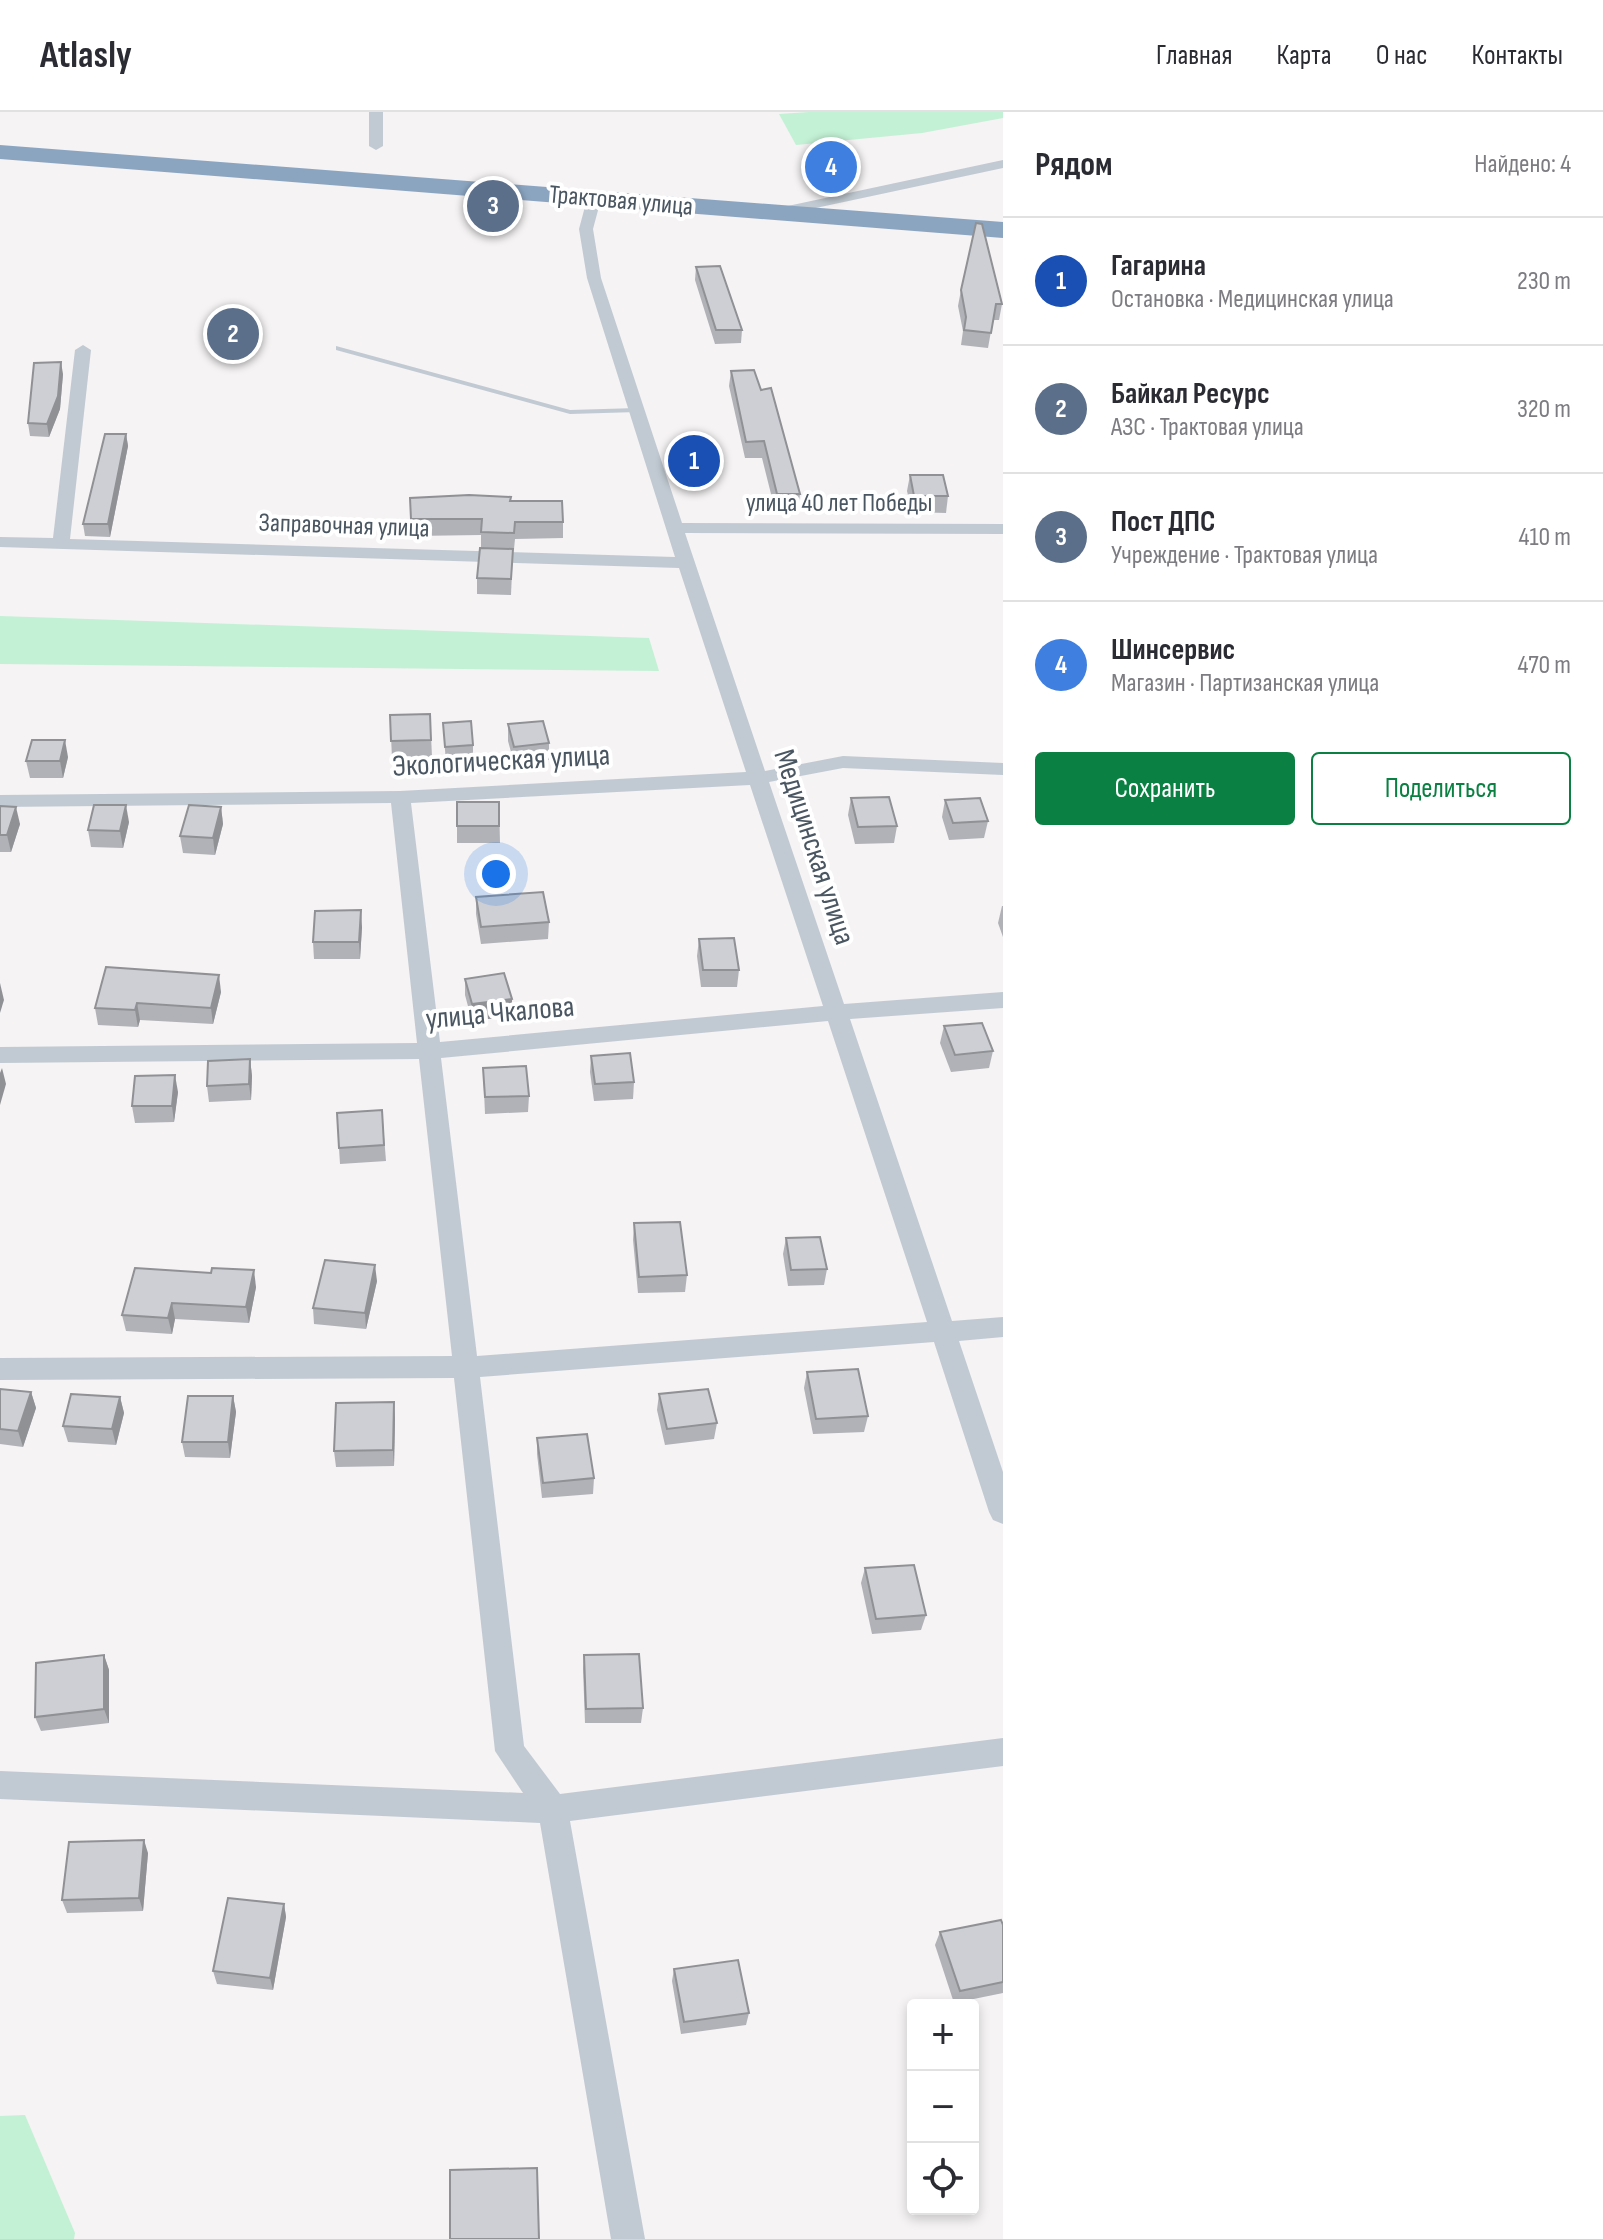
<!DOCTYPE html>
<html lang="ru">
<head>
<meta charset="utf-8">
<style>
	:root { --surface:#fff; --page:#f7f7f7; --text:#2b2b33; --muted:#7c7c81; --line:#e1e1e2; --accent:#0b8043 }
	body { margin:0; font-family:"Sofia Sans Condensed",sans-serif; background:var(--page); color:var(--text) }
	.controls { position:absolute; right:24px; bottom:24px; display:grid; overflow:hidden; border-radius:8px; box-shadow:0 4px 12px #0003 }
	.controls button { width:72px; height:72px; display:grid; place-items:center; padding:0; border:0; border-bottom:2px solid var(--line); background:var(--surface); color:var(--text); font:40px sans-serif }
	.you { position:absolute; left:496px; top:762px; width:28px; height:28px; margin:-20px; border:6px solid #fff; border-radius:50%; background:#1a73e8; box-shadow:0 0 0 12px #1a73e833 }
	.badge { display:grid; place-items:center; width:52px; height:52px; border-radius:50%; background:var(--accent); color:#fff; font-size:26px; font-weight:700 }
	.pin { position:absolute; translate:-50% -50%; border:4px solid #fff; box-shadow:0 2px 8px #0006 }
	.list { margin:0; padding:0; list-style:none }
	h2 { display:flex; justify-content:space-between; align-items:center; height:104px; margin:0; padding:0 32px; font-size:34px }
	h2 small { font-size:26px; font-weight:400; color:var(--muted) }
	.list li { display:grid; grid-template-columns:52px 1fr auto; gap:24px; align-items:center; box-sizing:border-box; height:128px; padding:0 32px; border-top:2px solid var(--line) }
	.list b { display:block; font-size:30px; white-space:nowrap }
	.list p { margin:0; font-size:26px; white-space:nowrap; color:var(--muted) }
	.list em { font-size:26px; font-style:normal; color:var(--muted) }
	.actions { display:flex; gap:16px; padding:24px 32px }
	.actions a { flex:1; padding:18px 0; border:2px solid var(--accent); border-radius:8px; text-align:center; font-size:28px; color:var(--accent) }
	.actions .main { background:var(--accent); color:#fff }
	.icon { flex:none; width:44px; height:44px; fill:none; stroke:currentColor; stroke-width:2; stroke-linecap:round; stroke-linejoin:round }
	.map { position:relative; flex:none; width:1003px; height:2127px; overflow:hidden }
	header { display:flex; align-items:center; gap:48px; box-sizing:border-box; height:112px; padding:0 40px; background:var(--surface); border-bottom:2px solid var(--line) }
	header strong { font-size:38px }
	nav { display:flex; gap:44px; margin-inline-start:auto; font-size:28px }
	main { display:flex }
	aside { flex:1; background:var(--surface) }
	.map>svg:first-child { display:block }
</style>
</head>
<body>
<header>
<strong>Atlasly</strong>
<nav><a>Главная</a><a>Карта</a><a>О нас</a><a>Контакты</a></nav>
</header>
<main>
<div class="map">
<svg width="1003" height="2127" viewBox="0 0 1003 2127">
	<rect width="100%" height="100%" fill="#f5f3f3"/>
	<g fill="#c3f1d5">
		<polygon points="809,0 1003,0 1003,6 922,21 796,33 779,2"/>
		<polygon points="0,504 649,526 659,559 0,552"/>
		<polygon points="25,2003 75,2121 74,2127 0,2127 0,2004"/>
	</g>
	<g fill="none" stroke-linecap="round" stroke-linejoin="round">
		<polygon fill="#c1cad2" fill-rule="evenodd" points="336,234 570,298 637,296 641,298 637,300 570,302 336,238"/>
		<g fill="#c1cad2" fill-rule="evenodd">
			<polygon points="369,0 383,0 383,34 376,38 369,34"/>
			<polygon points="1003,48 1003,56 783,103 776,99 783,95"/>
			<path d="M594,83L601,87L593,117L601,166L682,411L1003,412V422L685,421L765,659L843,644L1003,651V663L843,656L769,670L844,892L1003,880V896L850,907L952,1209L1003,1205V1225L959,1229L1003,1360V1412L993,1408L989,1400L934,1230L480,1265L524,1634L560,1682L1003,1626V1654L570,1709L645,2127H611L540,1711L0,1687V1659L523,1681L495,1639L454,1266L0,1268V1246L452,1244L419,947L0,951V935L417,931L391,691L0,695V683L400,679L746,660L679,456L0,435V425L53,426L75,238L83,233L91,238L70,427L675,445L587,166L579,117L587,87ZM750,673L823,894L440,930L411,691ZM828,909L927,1210L477,1244L441,946Z"/>
		</g>
		<polygon fill="#8ba5c1" fill-rule="evenodd" points="0,33 1003,110 1003,126 0,47"/>
	</g>
	<g fill="#b0b2b7">
		<polygon points="696,155 742,218 741,231 715,232 695,168"/>
		<polygon points="961,178 1002,192 999,208 993,208 988,236 961,233 963,219 958,194"/>
		<polygon points="731,259 800,382 798,398 775,398 762,346 745,346 729,274"/>
		<polygon points="63,262 60,297 49,325 30,324 28,311"/>
		<polygon points="126,322 128,334 110,425 85,424 83,412"/>
		<polygon points="910,363 948,384 946,401 912,400 907,379"/>
		<polygon points="410,386 510,389 563,410 563,426 515,427 514,437 481,436 481,423 412,424"/>
		<polygon points="513,437 511,483 477,482 477,466"/>
		<polygon points="430,602 432,645 392,646 390,603"/>
		<polygon points="443,611 473,633 473,650 446,651"/>
		<polygon points="508,612 549,631 549,648 514,651 508,629"/>
		<polygon points="68,645 63,666 30,666 26,649"/>
		<polygon points="851,686 897,714 894,731 855,732 848,703"/>
		<polygon points="945,688 988,709 984,726 949,728 942,705"/>
		<polygon points="499,690 500,731 457,731 457,714"/>
		<polygon points="0,694 20,712 11,740 0,740"/>
		<polygon points="221,695 223,712 215,743 183,741 180,724"/>
		<polygon points="129,710 123,736 91,735 88,718"/>
		<polygon points="476,785 549,810 548,827 481,832 476,802"/>
		<polygon points="1002,794 1003,794 1003,825 998,811"/>
		<polygon points="362,815 360,847 314,847 313,830"/>
		<polygon points="699,827 739,858 737,875 701,875 697,844"/>
		<polygon points="465,867 512,904 472,909 465,883"/>
		<polygon points="221,880 213,912 140,908 138,915 98,913 95,896"/>
		<polygon points="944,914 993,939 989,956 951,960 940,931"/>
		<polygon points="591,944 634,970 633,987 594,989 590,960"/>
		<polygon points="250,947 252,964 251,988 209,990 207,974"/>
		<polygon points="483,956 529,984 528,1000 485,1002"/>
		<polygon points="178,980 174,1010 135,1011 132,994"/>
		<polygon points="382,998 386,1049 340,1052 339,1036"/>
		<polygon points="634,1111 687,1163 685,1180 638,1181 633,1128"/>
		<polygon points="786,1126 827,1157 824,1173 788,1174 783,1142"/>
		<polygon points="135,1156 256,1175 249,1211 175,1207 172,1222 126,1219 122,1203"/>
		<polygon points="377,1169 366,1217 314,1212 313,1196"/>
		<polygon points="807,1260 868,1304 864,1320 813,1322 804,1276"/>
		<polygon points="0,1277 31,1280 36,1296 23,1335 0,1332"/>
		<polygon points="659,1282 717,1311 714,1327 665,1333 657,1298"/>
		<polygon points="233,1284 236,1300 230,1346 185,1345 182,1330"/>
		<polygon points="120,1285 124,1301 116,1333 68,1330 63,1314"/>
		<polygon points="395,1305 394,1354 336,1355 334,1339"/>
		<polygon points="537,1326 594,1366 593,1382 542,1386 537,1342"/>
		<polygon points="865,1456 926,1503 921,1518 872,1522 861,1471"/>
		<polygon points="104,1543 109,1558 109,1611 41,1619 35,1605"/>
		<polygon points="584,1543 643,1596 641,1611 585,1611 583,1557"/>
		<polygon points="148,1741 143,1799 67,1801 62,1788"/>
		<polygon points="284,1792 286,1805 273,1878 217,1872 213,1859"/>
		<polygon points="1003,1813 1003,1881 954,1891 935,1833 940,1820"/>
		<polygon points="674,1857 749,1901 746,1913 681,1922 672,1869"/>
	</g>
	<g fill="#909195">
		<polygon points="61,250 63,262 60,297 49,325 47,312"/>
		<polygon points="126,322 128,334 110,425 108,412"/>
		<polygon points="65,628 68,645 63,666 60,649"/>
		<polygon points="126,693 129,710 123,736 120,719"/>
		<polygon points="16,695 20,712 11,740 7,723"/>
		<polygon points="221,695 223,712 215,743 213,726"/>
		<polygon points="361,798 362,815 360,847 359,830"/>
		<polygon points="219,863 221,880 213,912 211,896"/>
		<polygon points="0,871 4,888 0,901"/>
		<polygon points="512,887 512,904 472,909 472,892"/>
		<polygon points="137,891 140,908 138,915 135,898"/>
		<polygon points="250,947 252,964 251,988 249,972"/>
		<polygon points="2,956 6,972 0,993 0,961"/>
		<polygon points="175,963 178,980 174,1010 172,994"/>
		<polygon points="375,1153 377,1169 366,1217 365,1201"/>
		<polygon points="254,1158 256,1175 249,1211 246,1195"/>
		<polygon points="172,1191 175,1207 172,1222 168,1206"/>
		<polygon points="31,1280 36,1296 23,1335 18,1319"/>
		<polygon points="233,1284 236,1300 230,1346 228,1330"/>
		<polygon points="120,1285 124,1301 116,1333 112,1317"/>
		<polygon points="394,1290 395,1305 394,1354 393,1338"/>
		<polygon points="104,1543 109,1558 109,1611 104,1597"/>
		<polygon points="144,1728 148,1741 143,1799 139,1786"/>
		<polygon points="284,1792 286,1805 273,1878 270,1866"/>
	</g>
	<g fill="#cdcfd5" stroke="#909195" stroke-width="2">
		<polygon points="976,111 982,112 1002,192 996,192 991,221 964,218 966,205 961,178"/>
		<polygon points="720,154 742,218 716,218 696,155"/>
		<polygon points="61,250 58,284 47,312 28,311 34,251"/>
		<polygon points="754,258 761,278 771,276 800,382 777,382 764,329 746,330 731,259"/>
		<polygon points="105,322 126,322 108,412 83,412"/>
		<polygon points="910,363 943,363 948,384 914,384"/>
		<polygon points="469,383 511,385 510,389 562,389 563,410 515,410 514,421 481,420 482,407 411,407 410,386"/>
		<polygon points="480,436 513,437 511,467 477,466"/>
		<polygon points="430,602 431,628 391,629 390,603"/>
		<polygon points="471,609 473,633 445,635 443,611"/>
		<polygon points="543,609 549,631 514,635 508,612"/>
		<polygon points="32,628 65,628 60,649 26,649"/>
		<polygon points="889,685 897,714 858,715 851,686"/>
		<polygon points="980,686 988,709 953,711 945,688"/>
		<rect x="457" y="690" width="42" height="24"/>
		<polygon points="94,693 126,693 120,719 88,718"/>
		<polygon points="189,693 221,695 213,726 180,724"/>
		<polygon points="0,694 16,695 7,723 0,723"/>
		<polygon points="543,780 549,810 481,815 476,785"/>
		<polygon points="361,798 359,830 313,830 315,799"/>
		<polygon points="734,826 739,858 703,858 699,827"/>
		<polygon points="106,855 219,863 211,896 137,891 135,898 95,896"/>
		<polygon points="504,861 512,887 472,892 465,867"/>
		<polygon points="982,911 993,939 955,943 944,914"/>
		<polygon points="630,941 634,970 595,972 591,944"/>
		<polygon points="250,947 249,972 207,974 208,949"/>
		<polygon points="526,954 529,984 485,985 483,956"/>
		<polygon points="175,963 172,994 132,994 135,964"/>
		<polygon points="382,998 384,1033 339,1036 337,1001"/>
		<polygon points="680,1110 687,1163 639,1165 634,1111"/>
		<polygon points="820,1125 827,1157 791,1158 786,1126"/>
		<polygon points="325,1148 375,1153 365,1201 313,1196"/>
		<polygon points="135,1156 211,1161 212,1156 254,1158 246,1195 172,1191 168,1206 122,1203"/>
		<polygon points="858,1257 868,1304 816,1307 807,1260"/>
		<polygon points="0,1277 31,1280 18,1319 0,1317"/>
		<polygon points="708,1277 717,1311 667,1317 659,1282"/>
		<polygon points="71,1282 120,1285 112,1317 63,1314"/>
		<polygon points="188,1284 233,1284 228,1330 182,1330"/>
		<polygon points="394,1290 393,1338 334,1339 336,1291"/>
		<polygon points="587,1322 594,1366 543,1371 537,1326"/>
		<polygon points="914,1453 926,1503 876,1507 865,1456"/>
		<polygon points="639,1542 643,1596 586,1597 584,1543"/>
		<polygon points="104,1543 104,1597 35,1605 36,1551"/>
		<polygon points="144,1728 139,1786 62,1788 69,1730"/>
		<polygon points="228,1786 284,1792 270,1866 213,1859"/>
		<polygon points="1001,1808 1003,1813 1003,1870 960,1879 940,1820"/>
		<polygon points="738,1848 749,1901 684,1910 674,1857"/>
		<polygon points="537,2056 539,2127 450,2127 450,2058"/>
	</g>
	<g text-anchor="middle" dominant-baseline="central" stroke-width="8" stroke-linejoin="round" paint-order="stroke">
		<g font-size="26" fill="#4a5661" stroke="#fff">
			<text transform="translate(621 89) rotate(5)">Трактовая улица</text>
			<text x="839" y="391">улица 40 лет Победы</text>
			<text transform="translate(344 414) rotate(2)">Заправочная улица</text>
		</g>
		<g font-size="30" fill="#4a5661" stroke="#fff">
			<text transform="translate(501 649) rotate(-3)">Экологическая улица</text>
			<text transform="translate(814 735) rotate(72)">Медицинская улица</text>
			<text transform="translate(500 901) rotate(-5)">улица Чкалова</text>
		</g>
	</g>
</svg>
<div class="controls">
<button>+</button>
<button>−</button>
<button><svg class="icon" aria-label="locate" viewBox="0 0 24 24"><circle cx="12" cy="12" r="6"/><path d="M12 2v4M12 18v4M2 12h4M18 12h4"/></svg></button>
</div>
<div class="you"></div>
<div class="pin badge" style="left:694px;top:349px;background:#1a4fb4">1</div>
<div class="pin badge" style="left:233px;top:222px;background:#5c6f8a">2</div>
<div class="pin badge" style="left:493px;top:94px;background:#5c6f8a">3</div>
<div class="pin badge" style="left:831px;top:55px;background:#3f7fe0">4</div>
</div>
<aside>
<h2>Рядом<small>Найдено: 4</small></h2>
<ul class="list">
<li><span class="badge" style="background:#1a4fb4">1</span><div><b>Гагарина</b><p>Остановка · Медицинская улица</p></div><em>230 m</em></li>
<li><span class="badge" style="background:#5c6f8a">2</span><div><b>Байкал Ресурс</b><p>АЗС · Трактовая улица</p></div><em>320 m</em></li>
<li><span class="badge" style="background:#5c6f8a">3</span><div><b>Пост ДПС</b><p>Учреждение · Трактовая улица</p></div><em>410 m</em></li>
<li><span class="badge" style="background:#3f7fe0">4</span><div><b>Шинсервис</b><p>Магазин · Партизанская улица</p></div><em>470 m</em></li>
</ul>
<div class="actions"><a class="main">Сохранить</a><a>Поделиться</a></div>
</aside>
</main>
</body>
</html>
